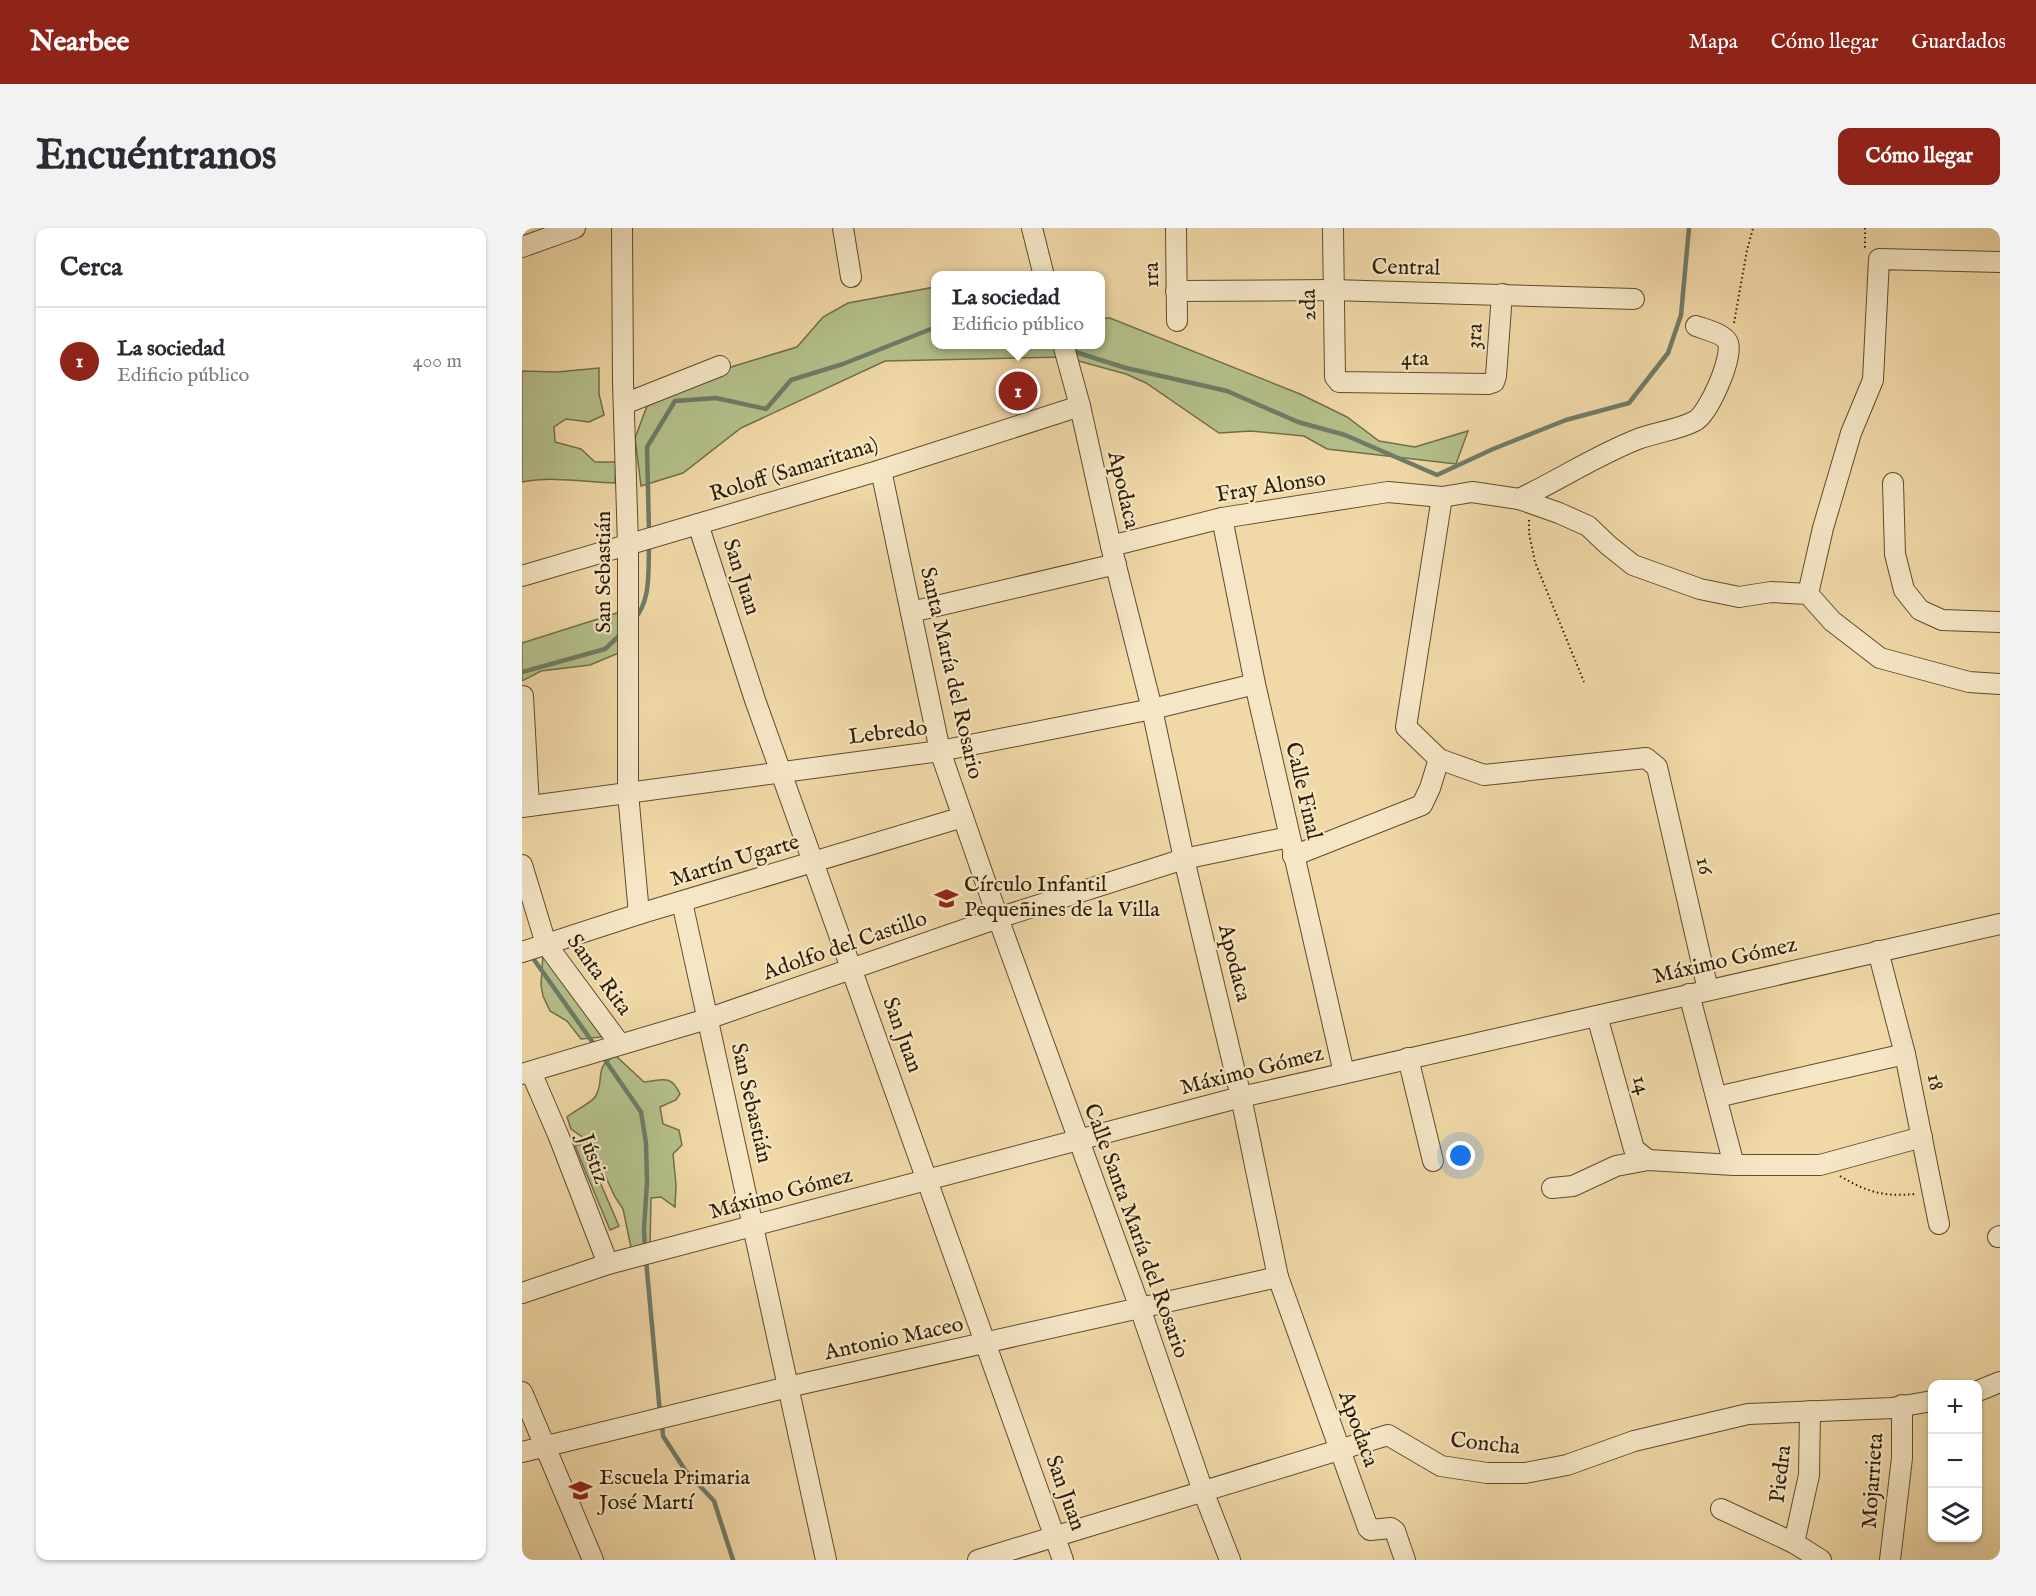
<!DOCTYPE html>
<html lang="es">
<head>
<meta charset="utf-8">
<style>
	:root { --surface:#fff; --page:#f2f2f3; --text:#2b2b33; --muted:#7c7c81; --line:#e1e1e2; --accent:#8f2418 }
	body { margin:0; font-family:"IM FELL English",serif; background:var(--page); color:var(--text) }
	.controls { position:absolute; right:18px; bottom:18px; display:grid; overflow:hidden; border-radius:12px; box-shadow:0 2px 4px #0004 }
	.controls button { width:54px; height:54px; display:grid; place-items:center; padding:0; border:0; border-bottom:2px solid var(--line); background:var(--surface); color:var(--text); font:30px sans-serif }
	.you { position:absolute; left:939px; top:928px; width:21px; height:21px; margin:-15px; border:4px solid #fff; border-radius:50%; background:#1a73e8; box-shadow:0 0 0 9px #1a73e833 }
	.badge { display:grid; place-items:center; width:39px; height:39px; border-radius:50%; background:var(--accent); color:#fff; font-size:20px; font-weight:700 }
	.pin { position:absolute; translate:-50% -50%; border:3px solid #fff; box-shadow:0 2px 6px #0006 }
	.popup { position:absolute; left:409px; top:43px; width:174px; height:78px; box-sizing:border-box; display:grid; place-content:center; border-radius:12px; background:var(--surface); filter:drop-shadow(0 2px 4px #0005); font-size:20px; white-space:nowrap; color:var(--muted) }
	.popup b { font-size:22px; color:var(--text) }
	.popup::after { content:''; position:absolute; left:50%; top:100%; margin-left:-12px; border:12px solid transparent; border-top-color:var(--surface) }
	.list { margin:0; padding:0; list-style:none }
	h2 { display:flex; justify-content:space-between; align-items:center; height:78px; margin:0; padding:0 24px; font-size:26px }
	h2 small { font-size:20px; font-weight:400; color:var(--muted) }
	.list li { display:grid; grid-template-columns:39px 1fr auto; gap:18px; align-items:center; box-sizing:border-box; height:108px; padding:0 24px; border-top:2px solid var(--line) }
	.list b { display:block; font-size:22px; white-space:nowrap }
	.list p { margin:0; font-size:20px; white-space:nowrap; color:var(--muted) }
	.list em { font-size:20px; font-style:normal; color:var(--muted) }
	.icon { flex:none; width:33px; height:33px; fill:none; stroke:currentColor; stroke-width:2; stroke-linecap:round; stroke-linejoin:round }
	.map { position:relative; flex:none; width:1478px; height:1332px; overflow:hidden; border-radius:12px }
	header { display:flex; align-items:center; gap:36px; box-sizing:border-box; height:84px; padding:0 30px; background:var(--accent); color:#fff }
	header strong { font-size:28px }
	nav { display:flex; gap:33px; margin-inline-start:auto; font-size:21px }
	.intro { display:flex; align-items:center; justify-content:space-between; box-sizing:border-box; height:144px; padding:0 36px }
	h1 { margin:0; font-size:42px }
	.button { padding:15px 27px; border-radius:12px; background:var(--accent); color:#fff; font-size:21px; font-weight:700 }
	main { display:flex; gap:36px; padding:0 36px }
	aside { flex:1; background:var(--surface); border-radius:12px; box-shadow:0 2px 4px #0004 }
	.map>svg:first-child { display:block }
</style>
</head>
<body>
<header>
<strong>Nearbee</strong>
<nav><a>Mapa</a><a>Cómo llegar</a><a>Guardados</a></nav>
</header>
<div class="intro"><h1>Encuéntranos</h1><a class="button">Cómo llegar</a></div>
<main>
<aside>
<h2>Cerca<small></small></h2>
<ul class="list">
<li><span class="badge">1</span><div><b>La sociedad</b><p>Edificio público</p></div><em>400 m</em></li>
</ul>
</aside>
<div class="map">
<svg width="1478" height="1332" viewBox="0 0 1478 1332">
	<rect width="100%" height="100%" fill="#f0d8a7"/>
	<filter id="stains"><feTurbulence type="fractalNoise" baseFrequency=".00333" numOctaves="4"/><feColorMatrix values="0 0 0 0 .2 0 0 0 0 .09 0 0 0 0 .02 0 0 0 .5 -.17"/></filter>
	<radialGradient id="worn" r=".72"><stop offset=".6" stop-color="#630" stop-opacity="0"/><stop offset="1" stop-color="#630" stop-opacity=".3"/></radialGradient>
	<g fill="#b4c08b" stroke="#726f48" stroke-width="1.5">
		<polygon points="413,59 414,116 578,116 579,90 588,90 778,166 825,189 857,213 893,219 946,203 934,236 805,221 782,208 729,203 697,205 624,155 604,146 542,129 363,133 219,200 161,245 119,258 113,210 125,178 209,139 275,119 301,89 326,75"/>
		<path d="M77,140V166L82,187L67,194L44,191L32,199L33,214L59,221L73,234H94L93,255C62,254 31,248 0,254V143L35,144Z"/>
		<polygon points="98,384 99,424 68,437 19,443 0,453 0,415"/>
		<polygon points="21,726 80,809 59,811 45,793 28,783 21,768 19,757"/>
		<path d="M94,828L122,854C141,852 149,846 158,866L154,872L138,879L141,896L157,902L160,917L151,926L154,957L153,979L139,969L129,970L128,1019L110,1024L101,981L93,969L70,920L59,908L49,901L45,889C52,883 69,875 73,869C84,853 70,838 94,828Z"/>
		<polygon points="61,915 97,998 88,1002 53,918"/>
	</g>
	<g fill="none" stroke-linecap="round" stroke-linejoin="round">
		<g stroke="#6f7c67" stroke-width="4.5">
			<polyline points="550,123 604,140 705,163 776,194 823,207 915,247 971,221 1044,192 1107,175 1146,125 1159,87 1167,0"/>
			<polyline points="127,304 125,219 153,173 194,170 244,181 269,152 321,136 414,99"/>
			<path d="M112,392C129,372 126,346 127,321"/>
			<polyline points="0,444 83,421 98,407"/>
			<polyline points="8,726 74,819"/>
			<polyline points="81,829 119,884 124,915 125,954 122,1001 123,1021"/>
			<polyline points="124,1032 138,1185"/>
			<polyline points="140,1196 141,1208 163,1242 192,1273 211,1332"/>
		</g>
		<defs>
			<g id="minor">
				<polyline points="100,0 101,154 106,317 106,565 117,686"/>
				<polyline points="321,0 329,49"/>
				<polyline points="510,0 522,48"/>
				<polyline points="654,0 655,93"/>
				<polyline points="811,0 813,149 817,154 966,156 972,154 974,148 980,66"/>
				<polyline points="0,19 53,0"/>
				<polyline points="654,63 810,62 1112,71"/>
				<polyline points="541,116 558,178 589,318 630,481 662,631 719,869 756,1049 846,1300 848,1302 869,1300 873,1303 883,1332"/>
				<polyline points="102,176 198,138"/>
				<polyline points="359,242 418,523 476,690 618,1080 681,1263 708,1332"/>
				<polyline points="1371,255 1373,326 1382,362 1398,382 1420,392 1478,394"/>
				<polyline points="920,269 884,499 917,531 962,547 1124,530 1135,539 1186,762"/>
				<path d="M997,271C1037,252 1075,227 1116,211C1134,204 1156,202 1173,193C1187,185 1211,130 1206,115C1203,106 1182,101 1174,98"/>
				<polyline points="700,290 733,456 822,845"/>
				<polyline points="176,296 233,472 541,1332"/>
				<polyline points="589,318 700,290 866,264 920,269 950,264 997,271 1037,285 1066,298 1086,317 1111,337 1178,361 1217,369 1249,364 1286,366 1310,393 1358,430 1447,454 1478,456"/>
				<polyline points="0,348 359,242 558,178"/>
				<polyline points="1286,366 1301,300 1329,205 1351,152 1357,31 1478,34"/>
				<polyline points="389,384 594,336"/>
				<polyline points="1,468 7,578"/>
				<polyline points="0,579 418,523 630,481 733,456"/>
				<polyline points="771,628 900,577 908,560 917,531"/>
				<polyline points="0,637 24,716 98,816"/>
				<polyline points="160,674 304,1332"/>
				<polyline points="1356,723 1383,826 1417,996"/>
				<polyline points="0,724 117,686 441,589"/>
				<polyline points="1167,766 1212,937"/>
				<polyline points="1075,788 1112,921 1126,932"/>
				<polyline points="886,830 911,933"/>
				<polyline points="9,844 37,909 86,1036"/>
				<polyline points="0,846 185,791 476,690 662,631 767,609"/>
				<polyline points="1195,869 1383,826"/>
				<polyline points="1030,960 1051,958 1094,938 1126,932 1212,937 1298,937 1400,909"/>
				<polyline points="1476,1009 1478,1008"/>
				<polyline points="0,1065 86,1036 719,869 1478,696"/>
				<polyline points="1456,1163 1478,1154"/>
				<polyline points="0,1164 71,1332"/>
				<polyline points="0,1224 266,1159 756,1049"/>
				<polyline points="1199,1281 1272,1315 1299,1332"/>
				<polyline points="1272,1315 1287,1247 1288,1183"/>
				<polyline points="456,1332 866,1207 919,1238 965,1245 1003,1245 1045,1237 1112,1213 1226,1186 1370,1180 1410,1173"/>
				<polyline points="1368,1332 1380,1230 1380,1177"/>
			</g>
		</defs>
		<use href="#minor" stroke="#5f4c2e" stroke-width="22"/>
		<g stroke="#2f1e05" stroke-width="2" stroke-dasharray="1.5 3" stroke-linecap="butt">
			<polyline points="1343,0 1343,19 1345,20"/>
			<polyline points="1212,95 1225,22 1231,0"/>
			<polyline points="1007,292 1007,305 1013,334 1062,454"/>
			<path d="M1318,948C1345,964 1361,969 1393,966"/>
		</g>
		<use href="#minor" stroke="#f5e6c6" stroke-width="20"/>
	</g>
	<defs>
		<symbol id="school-bare" viewBox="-9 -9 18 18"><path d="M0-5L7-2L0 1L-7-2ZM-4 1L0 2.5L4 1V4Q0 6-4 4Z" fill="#8f2418" stroke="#f5e6c6" stroke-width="2.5" paint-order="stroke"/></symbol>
	</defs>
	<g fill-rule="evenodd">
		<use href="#school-bare" x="408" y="654" width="33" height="33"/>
		<use href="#school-bare" x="42" y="1246" width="33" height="33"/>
	</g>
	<g text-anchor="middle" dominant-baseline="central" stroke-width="4.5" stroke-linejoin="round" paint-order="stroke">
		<g font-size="22" fill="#2f1e05" stroke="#f5e6c6">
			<text transform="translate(884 40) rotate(1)">Central</text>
			<text transform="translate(630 47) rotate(-91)">1ra</text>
			<text transform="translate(787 77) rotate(-91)">2da</text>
			<text transform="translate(953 108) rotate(-85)">3ra</text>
			<text transform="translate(893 131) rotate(1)">4ta</text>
			<text transform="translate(272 242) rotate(-17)">Roloff (Samaritana)</text>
			<text transform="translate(749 259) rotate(-9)">Fray Alonso</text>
			<text transform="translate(601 262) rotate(77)">Apodaca</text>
			<text transform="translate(82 344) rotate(-90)">San Sebastián</text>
			<text transform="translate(219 349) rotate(72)">San Juan</text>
			<text transform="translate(429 445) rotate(77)">Santa María del Rosario</text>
			<text transform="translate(366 505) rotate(-7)">Lebredo</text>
			<text transform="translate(781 563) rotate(77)">Calle Final</text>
			<text transform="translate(213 633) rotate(-17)">Martín Ugarte</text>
			<text transform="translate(1182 638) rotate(77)">16</text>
			<text transform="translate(323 718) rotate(-19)">Adolfo del Castillo</text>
			<text transform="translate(1203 733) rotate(-13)">Máximo Gómez</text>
			<text transform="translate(712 735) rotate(76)">Apodaca</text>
			<text transform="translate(77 747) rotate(54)">Santa Rita</text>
			<text transform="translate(380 807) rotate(70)">San Juan</text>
			<text transform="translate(730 843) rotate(-14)">Máximo Gómez</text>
			<text transform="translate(1413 854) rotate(79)">18</text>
			<text transform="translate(1119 857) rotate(75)">14</text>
			<text transform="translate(229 875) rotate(77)">San Sebastián</text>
			<text transform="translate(71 931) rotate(70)">Jústiz</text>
			<text transform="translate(259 966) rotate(-15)">Máximo Gómez</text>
			<text transform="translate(614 1003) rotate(70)">Calle Santa María del Rosario</text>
			<text transform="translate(372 1111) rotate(-12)">Antonio Maceo</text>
			<text transform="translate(836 1201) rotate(70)">Apodaca</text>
			<text transform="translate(963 1216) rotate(6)">Concha</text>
			<text transform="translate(1259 1246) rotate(-83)">Piedra</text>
			<text transform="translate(1351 1253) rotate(-86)">Mojarrieta</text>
			<text transform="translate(543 1265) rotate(70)">San Juan</text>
		</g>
		<g font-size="22" fill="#2f1e05" stroke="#f5e6c6" text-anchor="start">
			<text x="442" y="657">Círculo Infantil<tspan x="442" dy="25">Pequeñines de la Villa</tspan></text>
			<text x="77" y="1250">Escuela Primaria<tspan x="77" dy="25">José Martí</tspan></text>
		</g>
	</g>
	<rect width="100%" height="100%" filter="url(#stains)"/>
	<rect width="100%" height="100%" fill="url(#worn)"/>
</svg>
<div class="controls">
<button>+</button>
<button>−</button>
<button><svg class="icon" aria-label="layers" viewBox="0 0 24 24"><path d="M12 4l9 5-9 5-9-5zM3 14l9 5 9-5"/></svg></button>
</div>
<div class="you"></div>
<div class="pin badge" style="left:496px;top:163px">1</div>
<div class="popup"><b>La sociedad</b>Edificio público</div>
</div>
</main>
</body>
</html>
